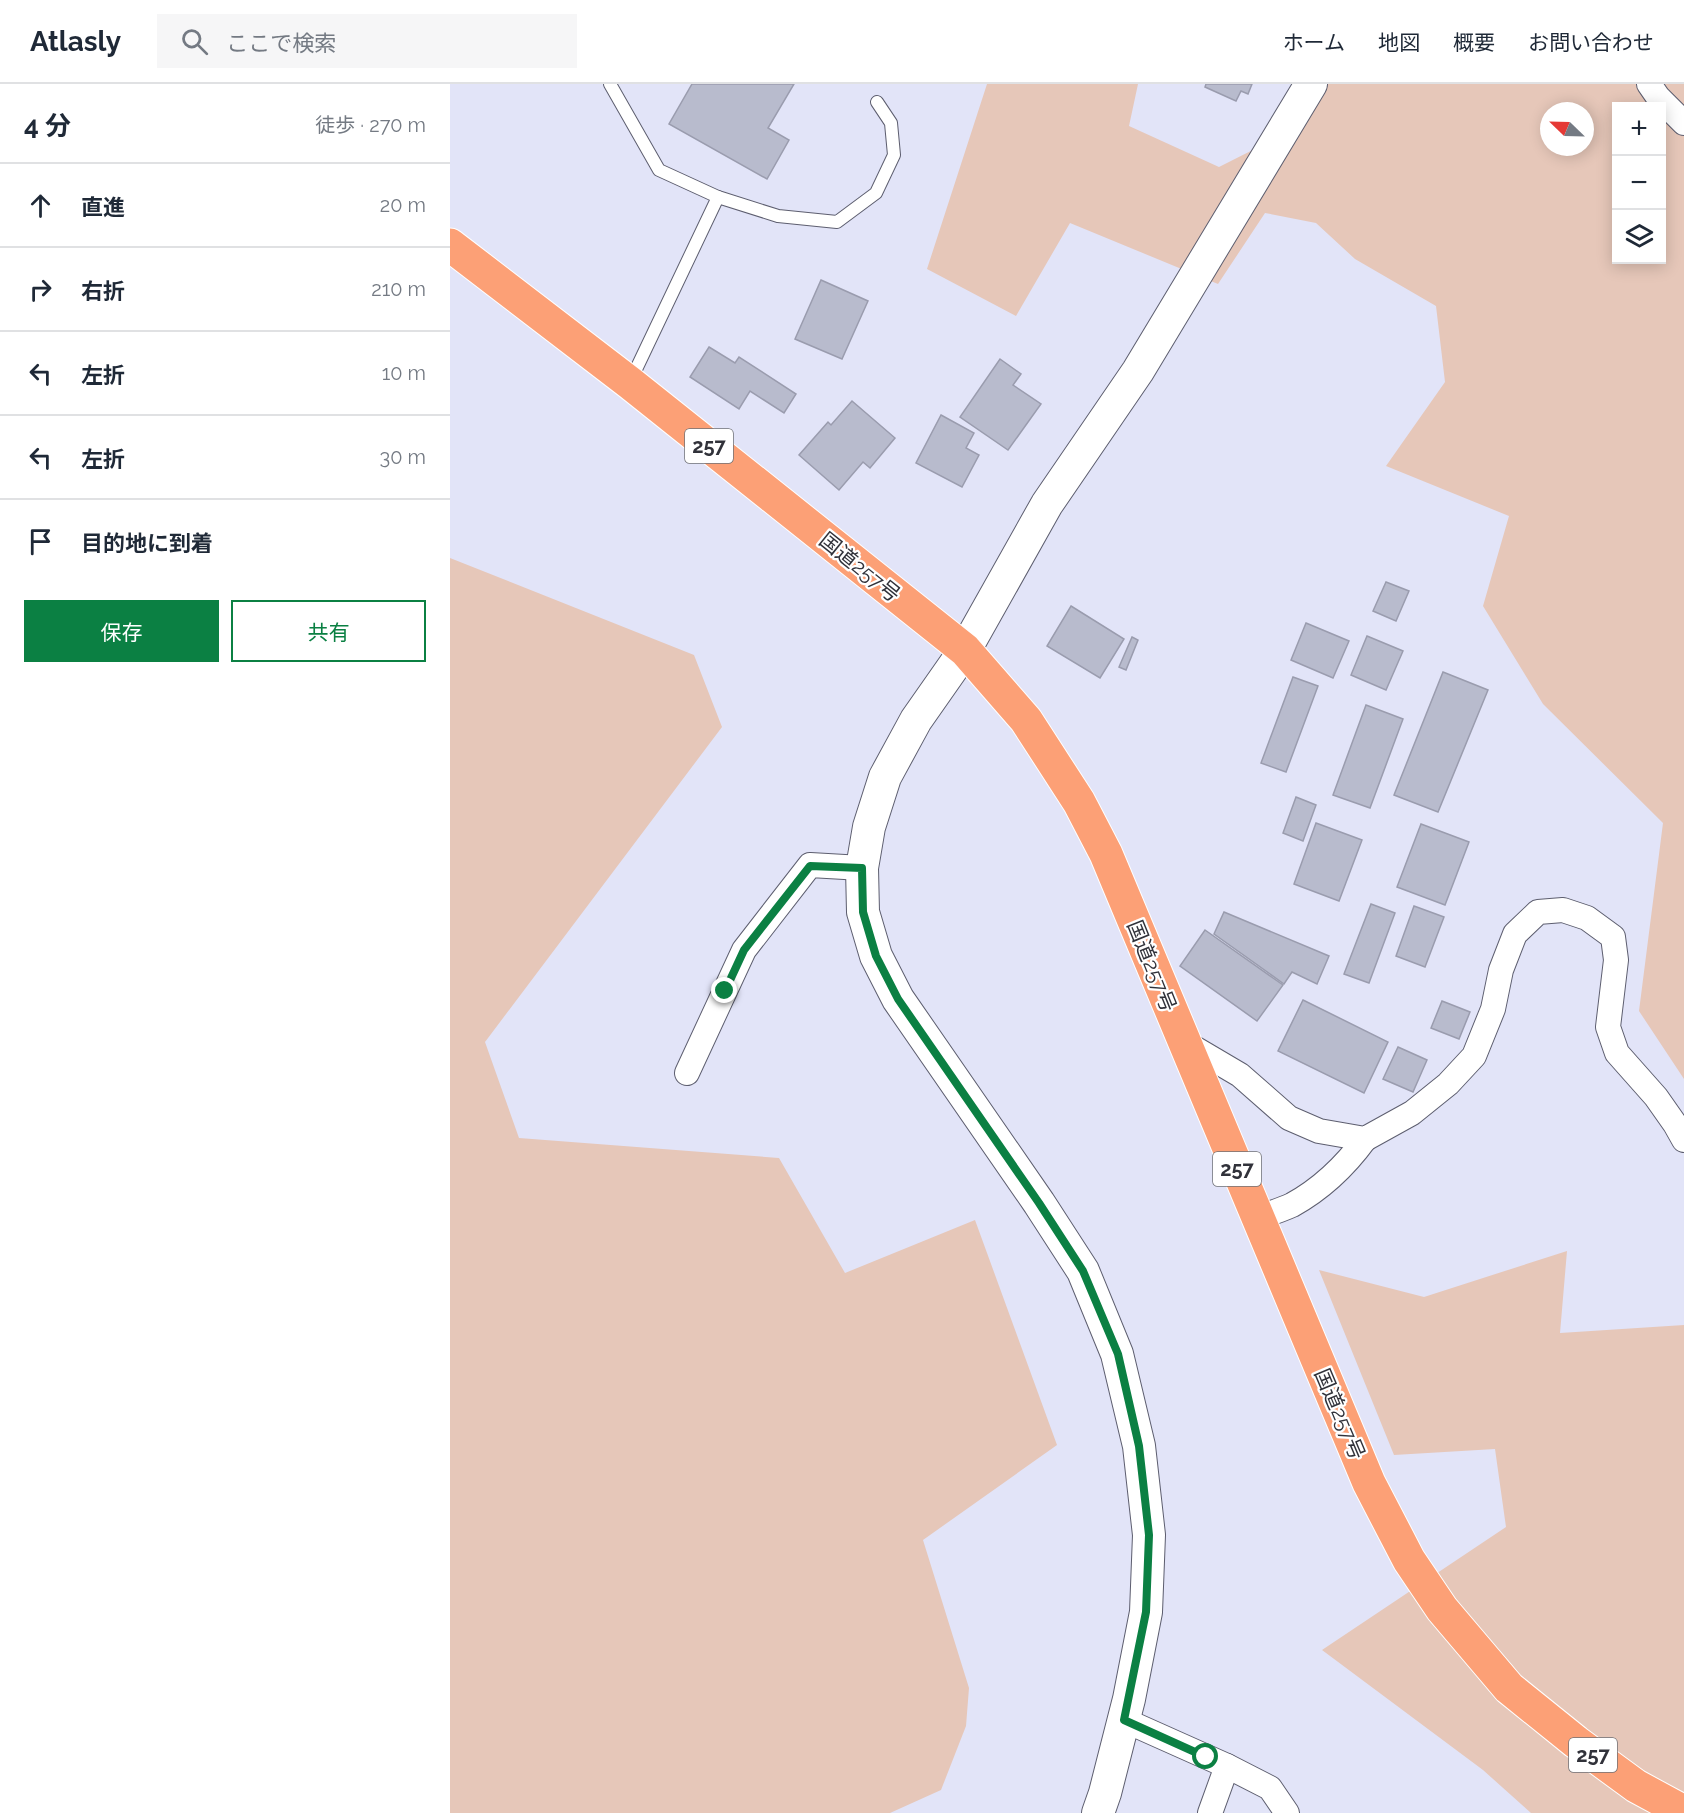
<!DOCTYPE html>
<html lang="ja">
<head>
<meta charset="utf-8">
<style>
	:root { --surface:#fff; --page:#f6f6f7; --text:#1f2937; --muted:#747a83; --line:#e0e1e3; --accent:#0b8043 }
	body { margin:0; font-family:Raleway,"Noto Sans JP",sans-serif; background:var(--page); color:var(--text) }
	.controls { position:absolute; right:18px; top:18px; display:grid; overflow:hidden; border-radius:0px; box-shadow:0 3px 15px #0003 }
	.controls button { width:54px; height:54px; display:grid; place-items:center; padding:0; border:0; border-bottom:2px solid var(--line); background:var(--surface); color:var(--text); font:30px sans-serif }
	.compass { position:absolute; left:1090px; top:18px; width:54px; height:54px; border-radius:50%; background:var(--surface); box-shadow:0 3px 15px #0003; rotate:293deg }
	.stop { position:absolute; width:18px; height:18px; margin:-14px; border:4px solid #0b8043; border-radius:50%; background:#fff }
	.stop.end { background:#0b8043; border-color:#fff; box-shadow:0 2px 6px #0008 }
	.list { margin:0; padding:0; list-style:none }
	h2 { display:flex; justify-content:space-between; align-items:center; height:78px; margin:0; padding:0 24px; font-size:26px }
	h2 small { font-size:20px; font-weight:400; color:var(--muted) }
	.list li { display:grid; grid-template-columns:39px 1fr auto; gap:18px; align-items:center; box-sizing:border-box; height:84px; padding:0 24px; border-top:2px solid var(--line) }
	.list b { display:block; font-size:22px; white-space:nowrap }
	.list em { font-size:20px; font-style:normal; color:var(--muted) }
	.actions { display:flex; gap:12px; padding:18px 24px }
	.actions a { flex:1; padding:14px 0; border:2px solid var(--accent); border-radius:0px; text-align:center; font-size:21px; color:var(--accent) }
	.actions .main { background:var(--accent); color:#fff }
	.icon { flex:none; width:33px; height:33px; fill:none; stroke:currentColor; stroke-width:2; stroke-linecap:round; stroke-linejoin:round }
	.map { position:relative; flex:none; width:1234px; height:1729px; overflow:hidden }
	header { display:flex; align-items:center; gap:36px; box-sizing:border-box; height:84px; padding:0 30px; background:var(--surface); border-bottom:2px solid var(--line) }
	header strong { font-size:28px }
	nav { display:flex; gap:33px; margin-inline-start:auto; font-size:21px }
	.search { width:420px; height:54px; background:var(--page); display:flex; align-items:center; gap:15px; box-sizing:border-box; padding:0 21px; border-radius:0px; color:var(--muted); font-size:22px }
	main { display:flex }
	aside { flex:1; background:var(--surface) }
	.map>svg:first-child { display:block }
</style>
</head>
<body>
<header>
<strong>Atlasly</strong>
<div class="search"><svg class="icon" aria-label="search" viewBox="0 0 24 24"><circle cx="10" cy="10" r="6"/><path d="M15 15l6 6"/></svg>ここで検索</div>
<nav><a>ホーム</a><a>地図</a><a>概要</a><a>お問い合わせ</a></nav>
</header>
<main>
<aside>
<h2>4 分<small>徒歩 · 270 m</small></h2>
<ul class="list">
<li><svg class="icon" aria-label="ahead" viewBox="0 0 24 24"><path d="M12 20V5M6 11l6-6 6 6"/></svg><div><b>直進</b></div><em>20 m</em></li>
<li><svg class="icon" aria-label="right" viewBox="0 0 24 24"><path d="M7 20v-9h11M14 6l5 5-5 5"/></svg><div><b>右折</b></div><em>210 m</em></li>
<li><svg class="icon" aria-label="left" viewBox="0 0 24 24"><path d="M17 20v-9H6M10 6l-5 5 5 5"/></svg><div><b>左折</b></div><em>10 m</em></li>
<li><svg class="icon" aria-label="left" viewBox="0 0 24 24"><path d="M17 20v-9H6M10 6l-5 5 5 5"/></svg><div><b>左折</b></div><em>30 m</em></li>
<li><svg class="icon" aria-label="arrive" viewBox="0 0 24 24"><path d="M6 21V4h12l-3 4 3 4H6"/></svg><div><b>目的地に到着</b></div></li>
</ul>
<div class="actions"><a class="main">保存</a><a>共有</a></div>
</aside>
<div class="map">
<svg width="1234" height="1729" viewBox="0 0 1234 1729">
	<rect width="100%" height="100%" fill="#e2e4f8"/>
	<g fill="#e6c7b9" fill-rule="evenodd">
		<path d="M537,0H688L679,42L769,83L854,40L878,0H1234V995L1189,927L1213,739L1093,620L1033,522L1059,432L936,382L995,298L986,222L905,175L866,139L815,129L768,200L620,139L566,232L477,185ZM1166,22H1212V176H1166ZM1099,27H1135V63H1099Z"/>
		<polygon points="0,474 244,571 272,643 35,958 69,1054 329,1074 395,1189 525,1136 607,1361 473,1456 519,1604 516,1642 491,1706 440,1729 0,1729"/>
		<polygon points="1117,1167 1110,1249 1234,1241 1234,1729 1081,1729 1033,1686 872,1566 1056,1443 1045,1365 944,1371 869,1186 974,1213"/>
	</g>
	<g fill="#b8bbcd" stroke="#9a9cae" stroke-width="1.5">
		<polygon points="242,0 344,0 318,44 339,56 317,95 219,40"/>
		<polygon points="756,0 802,0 798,10 791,7 786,17 755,3"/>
		<polygon points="371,196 418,217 392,275 345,255"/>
		<polygon points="259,263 285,279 289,273 346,310 334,329 300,307 289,325 240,293"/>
		<polygon points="550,275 571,290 563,301 591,320 558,366 510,333"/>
		<polygon points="402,317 445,354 420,384 413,378 389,406 349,371 378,338 381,341"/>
		<polygon points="491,331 524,349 516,364 529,371 512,403 466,379"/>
		<polygon points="936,498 959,507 946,537 923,527"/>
		<polygon points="621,522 674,555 650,594 597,562"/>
		<polygon points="856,539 899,557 883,594 841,576"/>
		<polygon points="917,552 953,567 936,606 901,591"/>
		<polygon points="682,553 688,556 676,586 669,583"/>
		<polygon points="993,588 1038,606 988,728 944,711"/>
		<polygon points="843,593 868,602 836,688 811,679"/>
		<polygon points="916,621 953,635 920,724 883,711"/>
		<polygon points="846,713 866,721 853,757 833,749"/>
		<polygon points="866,739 912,756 889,817 844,800"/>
		<polygon points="971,740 1019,758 995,821 947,803"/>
		<polygon points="921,820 945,829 919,899 894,890"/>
		<polygon points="964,822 994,833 975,883 946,872"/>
		<polygon points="774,828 879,872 867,900 842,888 834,900 764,850"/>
		<polygon points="755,846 833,901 807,937 730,882"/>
		<polygon points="853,916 938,958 914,1009 828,967"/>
		<polygon points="992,917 1020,928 1009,955 981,944"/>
		<polygon points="948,963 977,976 963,1008 933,995"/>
	</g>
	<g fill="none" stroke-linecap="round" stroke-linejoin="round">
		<defs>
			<g id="service">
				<polyline points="160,0 209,86 268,113 180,298"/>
				<polyline points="268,113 328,132 387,138 426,109 444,71 441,39 427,18"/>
			</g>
			<g id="minor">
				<polyline points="1199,0 1208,13 1234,39"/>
				<polyline points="734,958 790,991 839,1034 869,1047 915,1055 962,1029 998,1000 1024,972 1043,925 1051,886 1065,850 1088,828 1113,826 1137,834 1163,853 1166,876 1158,943 1167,969 1206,1013 1225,1040 1234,1056"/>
				<polyline points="237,989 294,866 360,781 412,784"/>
				<path d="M807,1134C819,1130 831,1126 842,1121C871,1105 896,1081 915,1055"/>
				<polyline points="674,1636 777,1682 760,1729"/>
				<polyline points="777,1682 820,1704 837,1729"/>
			</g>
			<polyline id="tertiary" points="648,1729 655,1709 679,1615 696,1528 699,1451 689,1362 667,1270 633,1187 589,1119 448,915 426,872 413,828 412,784 419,743 435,693 466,636 515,566 597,420 688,287 861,0"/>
			<polyline id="trunk" points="0,161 180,299 515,566 576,636 629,718 656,770 919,1399 959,1476 992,1525 1059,1604 1126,1658 1186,1702 1234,1728"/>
		</defs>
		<use href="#service" stroke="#5d5e6f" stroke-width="14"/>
		<use href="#minor" stroke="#5d5e6f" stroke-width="26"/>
		<use href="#tertiary" stroke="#5d5e6f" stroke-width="34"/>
		<use href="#trunk" stroke="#fff" stroke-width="35"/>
		<use href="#service" stroke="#fff" stroke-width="12"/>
		<use href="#minor" stroke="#fff" stroke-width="24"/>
		<use href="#tertiary" stroke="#fff" stroke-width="32"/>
		<use href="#trunk" stroke="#fca076" stroke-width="33"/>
	</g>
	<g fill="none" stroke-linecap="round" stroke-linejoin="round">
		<polyline stroke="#0b8043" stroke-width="8" points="275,907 294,866 360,782 412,784 413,828 426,872 448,915 589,1119 633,1187 668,1270 689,1362 699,1451 696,1528 674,1636 756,1673"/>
	</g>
	<g text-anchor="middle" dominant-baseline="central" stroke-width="4.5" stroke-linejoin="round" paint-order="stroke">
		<g fill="#fff" stroke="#6f7075" stroke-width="1.5">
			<rect x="235" y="345" width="48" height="34" rx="4.5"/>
			<rect x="763" y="1068" width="48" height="34" rx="4.5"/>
			<rect x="1119" y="1654" width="48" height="34" rx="4.5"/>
		</g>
		<g font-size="20" font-weight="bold" fill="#31323a">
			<text x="259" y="362">257</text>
			<text x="787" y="1085">257</text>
			<text x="1143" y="1671">257</text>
		</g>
		<g font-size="21" fill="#31323a" stroke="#fff">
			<text transform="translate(410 483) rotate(39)">国道257号</text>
			<text transform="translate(702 882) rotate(68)">国道257号</text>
			<text transform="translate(890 1330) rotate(67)">国道257号</text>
		</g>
	</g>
</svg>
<div class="controls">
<button>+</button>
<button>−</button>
<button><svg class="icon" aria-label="layers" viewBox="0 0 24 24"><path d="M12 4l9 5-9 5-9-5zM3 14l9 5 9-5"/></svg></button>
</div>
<svg class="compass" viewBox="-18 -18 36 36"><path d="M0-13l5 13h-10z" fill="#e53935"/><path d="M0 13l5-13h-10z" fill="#747a83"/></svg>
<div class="stop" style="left:756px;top:1673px"></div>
<div class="stop end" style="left:275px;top:907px"></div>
</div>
</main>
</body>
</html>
